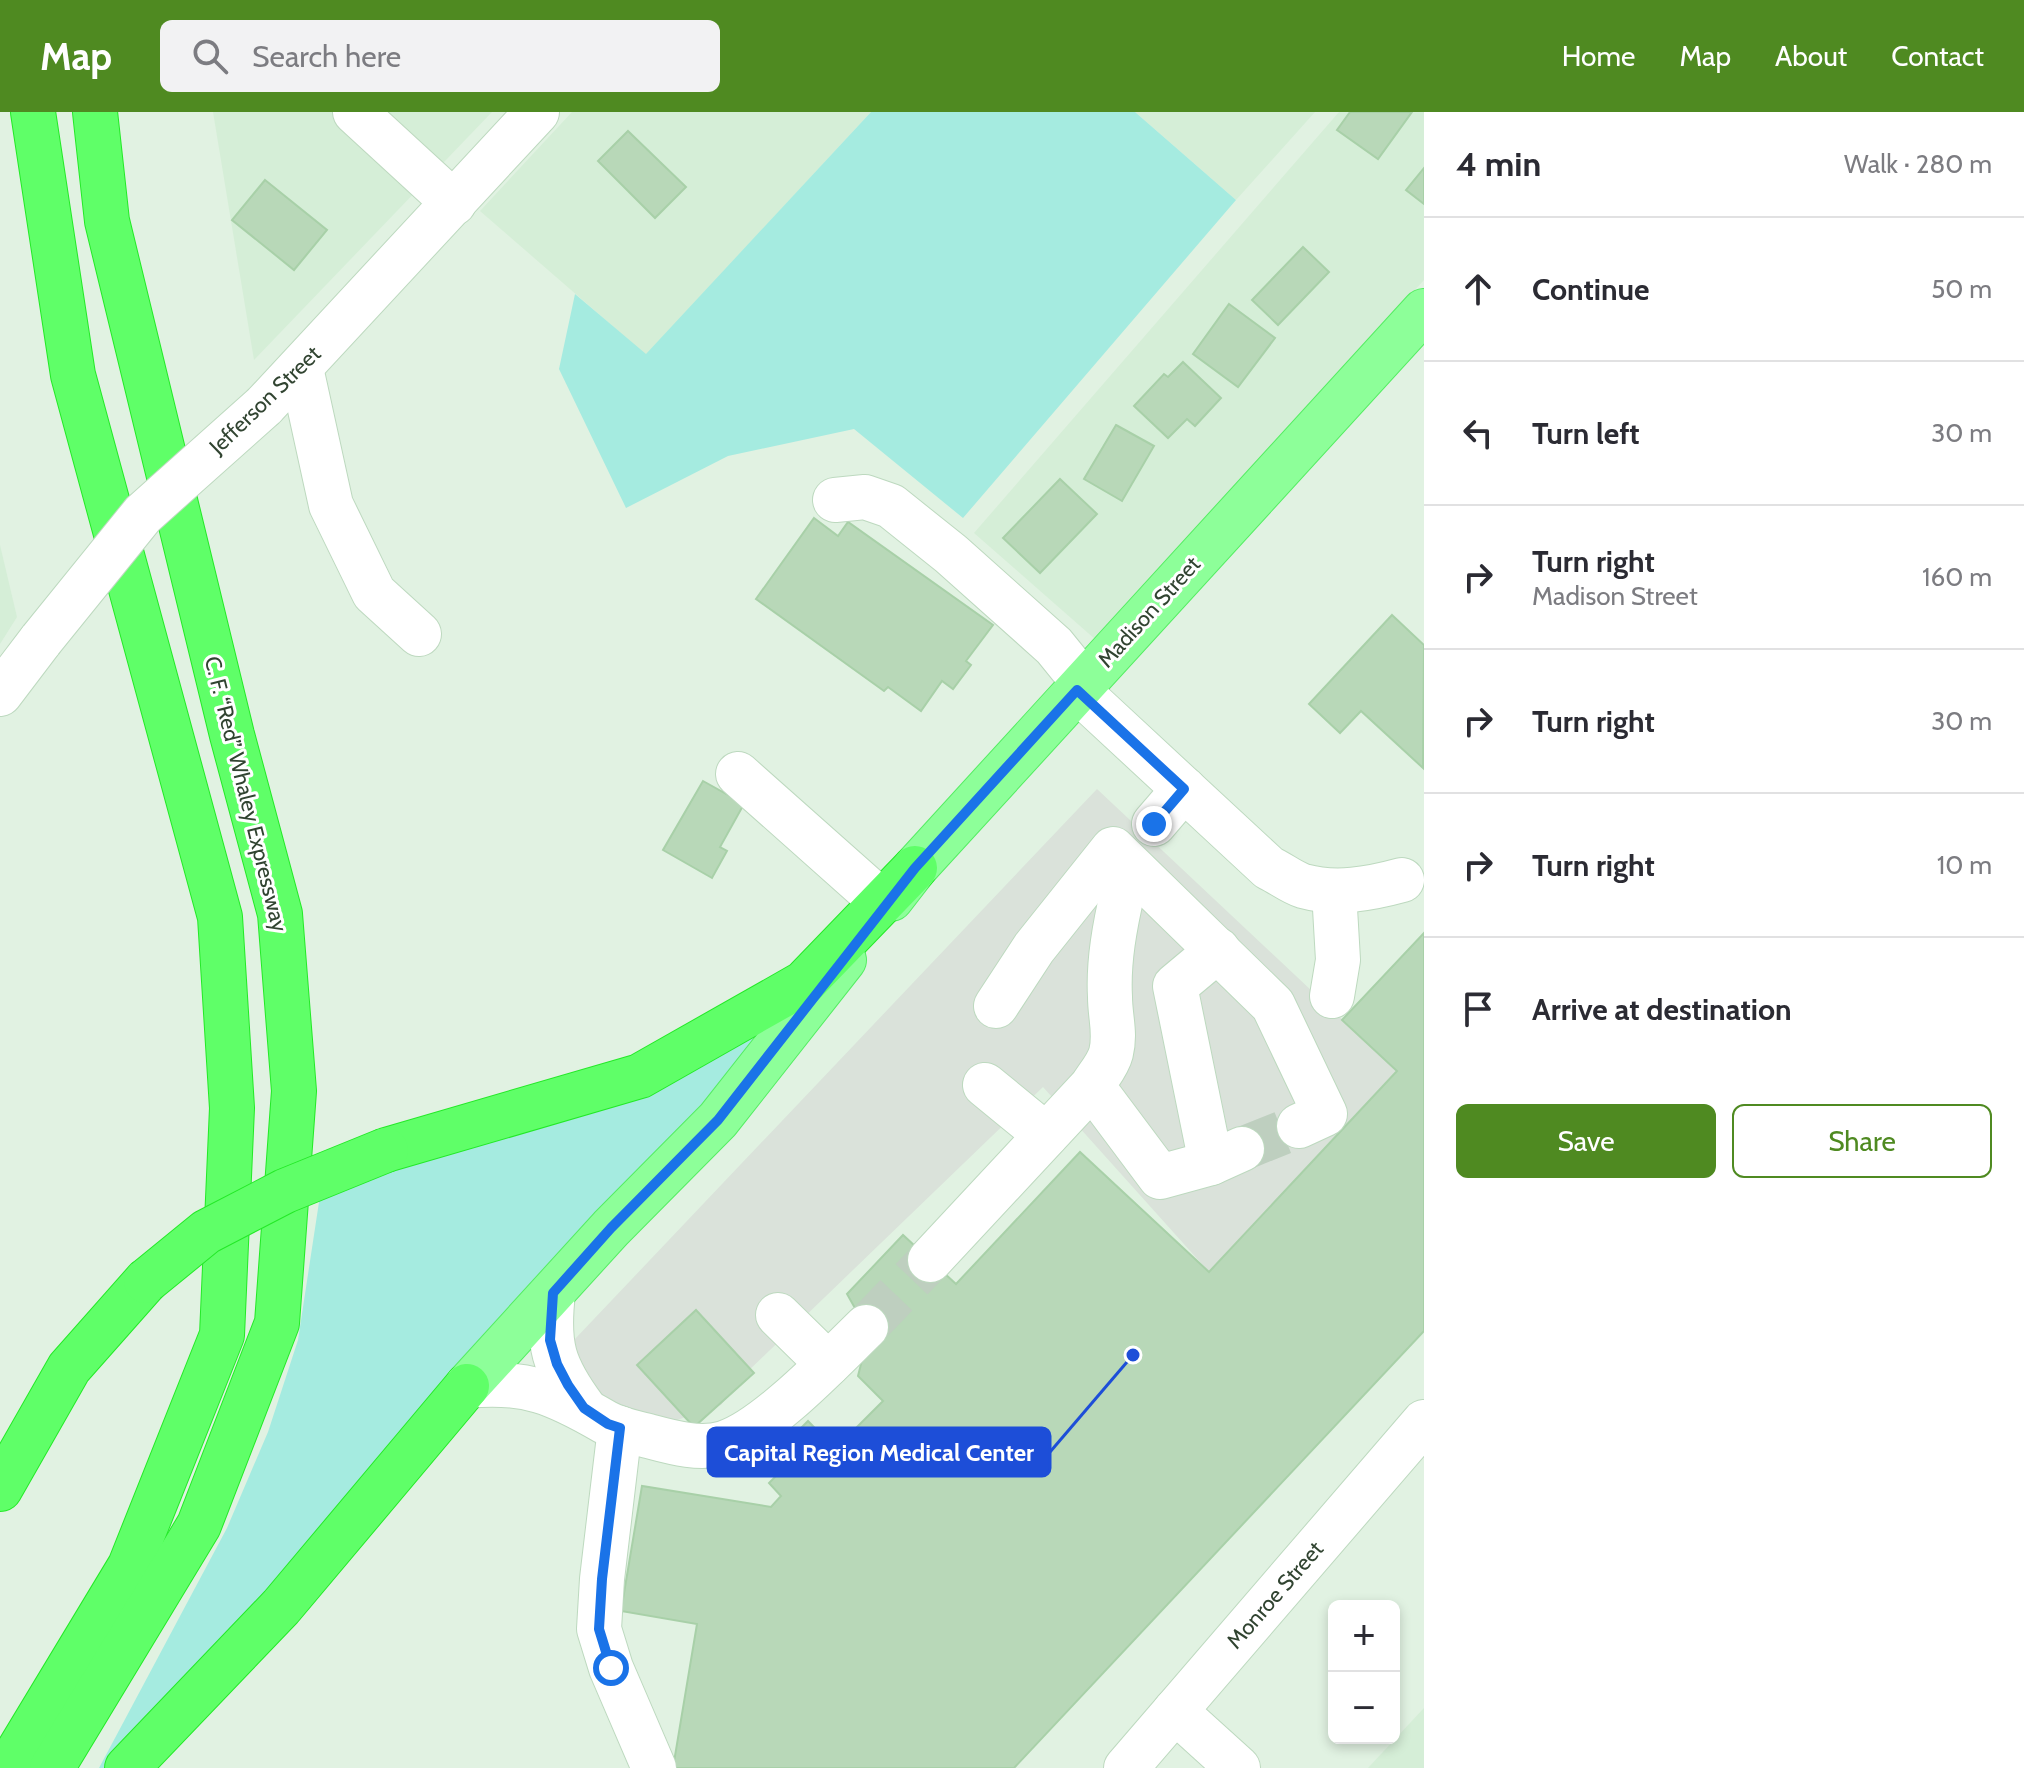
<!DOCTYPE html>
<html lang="en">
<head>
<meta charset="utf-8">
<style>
	:root { --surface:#fff; --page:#f2f2f3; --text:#2b2b33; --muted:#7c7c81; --line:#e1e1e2; --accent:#4f8a21 }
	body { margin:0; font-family:Cabin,sans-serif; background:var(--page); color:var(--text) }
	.controls { position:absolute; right:24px; bottom:24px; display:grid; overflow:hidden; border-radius:12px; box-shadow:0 4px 12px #0003 }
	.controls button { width:72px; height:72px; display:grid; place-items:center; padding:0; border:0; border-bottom:2px solid var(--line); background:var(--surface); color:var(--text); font:40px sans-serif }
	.stop { position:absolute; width:24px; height:24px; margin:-18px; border:6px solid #1a73e8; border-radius:50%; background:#fff }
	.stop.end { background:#1a73e8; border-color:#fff; box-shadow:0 2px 8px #0008 }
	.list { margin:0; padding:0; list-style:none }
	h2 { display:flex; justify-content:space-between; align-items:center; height:104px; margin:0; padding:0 32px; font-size:34px }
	h2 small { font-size:26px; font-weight:400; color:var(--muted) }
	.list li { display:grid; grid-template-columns:52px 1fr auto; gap:24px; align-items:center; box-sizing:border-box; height:144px; padding:0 32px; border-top:2px solid var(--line) }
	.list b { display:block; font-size:30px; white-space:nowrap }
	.list p { margin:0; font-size:26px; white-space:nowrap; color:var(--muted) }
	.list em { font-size:26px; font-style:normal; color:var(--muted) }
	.actions { display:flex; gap:16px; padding:24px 32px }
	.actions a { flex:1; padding:18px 0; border:2px solid var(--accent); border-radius:12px; text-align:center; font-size:28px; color:var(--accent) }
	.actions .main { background:var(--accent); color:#fff }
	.icon { flex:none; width:44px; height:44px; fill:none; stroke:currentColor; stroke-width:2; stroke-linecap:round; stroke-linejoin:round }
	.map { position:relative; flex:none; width:1424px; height:1656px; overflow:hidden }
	header { display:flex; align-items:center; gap:48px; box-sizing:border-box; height:112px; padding:0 40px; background:var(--accent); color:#fff }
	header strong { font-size:38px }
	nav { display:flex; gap:44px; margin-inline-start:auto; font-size:28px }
	.search { width:560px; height:72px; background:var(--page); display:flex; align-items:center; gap:20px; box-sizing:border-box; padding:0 28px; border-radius:12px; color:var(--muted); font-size:30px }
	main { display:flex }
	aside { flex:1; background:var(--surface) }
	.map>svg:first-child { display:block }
</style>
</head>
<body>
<header>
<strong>Map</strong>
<div class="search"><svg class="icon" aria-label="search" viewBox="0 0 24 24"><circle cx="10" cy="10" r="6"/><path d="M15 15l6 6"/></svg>Search here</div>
<nav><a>Home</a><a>Map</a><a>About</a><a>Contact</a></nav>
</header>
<main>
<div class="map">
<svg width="1424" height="1656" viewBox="0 0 1424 1656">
	<rect width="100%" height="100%" fill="#e1f2e2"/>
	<g fill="#d5eed7">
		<polygon points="213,0 492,0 254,248"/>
		<polygon points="572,0 871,0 646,243 480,99"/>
		<polygon points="1135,0 1315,0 1236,88"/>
		<polygon points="1339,0 1424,0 1424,168 1096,528 974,421"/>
		<polygon points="0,433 17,505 0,532"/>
		<polygon points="1424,1596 1424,1656 1368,1656"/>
	</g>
	<g fill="#a5ebe0">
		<polygon points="871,0 1135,0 1236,88 963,406 854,317 728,344 626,396 559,257 575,182 646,242"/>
		<polygon points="761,914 770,925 112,1656 99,1656 227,1416 268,1320 298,1228 321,1077"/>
	</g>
	<polygon fill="#dae2da" points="1097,677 1397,959 1209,1160 1043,975 744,1263 721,1293 677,1308 635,1307 602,1293 556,1247"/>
	<g fill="#b8d8b8" stroke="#a8d0a8" stroke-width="2">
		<polygon points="1350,0 1412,0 1378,47 1337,18"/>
		<polygon points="628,19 686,75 655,106 598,49"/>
		<polygon points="1424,56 1424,92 1406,78"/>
		<polygon points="265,68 327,118 294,158 232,108"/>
		<polygon points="1303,135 1329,160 1278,213 1252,188"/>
		<polygon points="1229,192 1275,226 1238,275 1193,242"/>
		<polygon points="1183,250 1221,286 1195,314 1187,307 1168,326 1134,294 1164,262 1168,265"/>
		<polygon points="1116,313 1154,334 1122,389 1084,367"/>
		<polygon points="1060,367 1097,402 1040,461 1003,426"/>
		<polygon points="814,406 838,424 848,410 993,513 966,549 971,553 953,577 942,569 921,599 888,575 884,579 756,487"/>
		<polygon points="1392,503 1424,533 1423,656 1361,599 1340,621 1309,592"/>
		<polygon points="703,669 744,692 720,735 727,739 712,766 663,738"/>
		<polygon points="1424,821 1424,1219 1014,1656 673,1656 697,1512 621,1499 642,1374 771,1395 781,1384 769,1371 780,1360 768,1349 808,1309 835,1337 883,1289 858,1264 869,1221 847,1182 903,1123 956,1172 1080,1040 1209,1160 1397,959 1342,908"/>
		<polygon points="696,1198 754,1261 694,1315 637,1253"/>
	</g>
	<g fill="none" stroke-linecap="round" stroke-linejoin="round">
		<g stroke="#becfbf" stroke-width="44" stroke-dasharray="44 22" stroke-linecap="butt">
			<polyline points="1242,1037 1299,1014"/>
			<polyline points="866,1215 930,1148"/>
		</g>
		<defs>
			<g id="minor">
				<polyline points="355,0 454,91"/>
				<polyline points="301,256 331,393 374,481 419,522"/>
				<polyline points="264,294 537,0"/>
				<polyline points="835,388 865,385 891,394 951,442 1054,534 1084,571"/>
				<path d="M1077,578L1269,756C1280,761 1291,770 1303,774C1336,783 1369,777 1402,768"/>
				<polyline points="0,582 41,528"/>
				<polyline points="738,662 882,790"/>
				<polyline points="1154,712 1184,677"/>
				<polyline points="1332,884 1338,848 1334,779"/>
				<polyline points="996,894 1034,836 1113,737 1273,893 1325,1002 1299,1014"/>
				<polyline points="985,973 1046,1023"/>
				<polyline points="1092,974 1160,1065 1211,1051 1242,1037"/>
				<polyline points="1211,1051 1175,874 1218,838"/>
				<path d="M930,1148L1092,974C1098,964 1108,953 1111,941C1116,921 1110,905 1110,885C1108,849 1115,813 1123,778"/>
				<path d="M553,1181C547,1233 553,1254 584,1296"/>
				<polyline points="778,1203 828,1252"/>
				<path d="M467,1274C526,1268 555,1281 605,1310C619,1318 637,1321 652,1325C674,1331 701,1338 724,1331C766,1318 833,1247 866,1215"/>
				<polyline points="620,1316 602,1467 599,1517 611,1556 654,1656"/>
				<polyline points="1175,1599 1238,1656"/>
				<polyline points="1126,1656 1424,1310"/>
			</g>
			<g id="major">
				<polyline points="891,787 915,756 1424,199"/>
				<polyline points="467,1274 611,1116 718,1008 844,848"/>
			</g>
			<g id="highway">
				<polyline points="386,1038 640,964 804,871 915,756"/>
				<polyline points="0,1377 69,1256 146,1169"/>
				<polyline points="8,1656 130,1454 222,1223 232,996 220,805 73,263 33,0"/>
				<polyline points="52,1656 199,1413 277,1211 294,979 280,802 232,623 107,109 95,0"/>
				<polyline points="127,1656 281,1495 467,1274"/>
			</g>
		</defs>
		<use href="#minor" stroke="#bdd9bf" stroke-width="46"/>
		<use href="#major" stroke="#54ed62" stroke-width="46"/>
		<use href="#highway" stroke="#24e928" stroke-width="46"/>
		<use href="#minor" stroke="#fff" stroke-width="44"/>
		<use href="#major" stroke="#8dff99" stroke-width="44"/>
		<use href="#highway" stroke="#5fff68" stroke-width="44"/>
		<defs>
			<polyline id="minor-bridge" points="41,528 143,402 264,294"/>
			<polyline id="highway-bridge" points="146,1169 206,1120 285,1079 386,1038"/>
		</defs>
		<use href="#minor-bridge" stroke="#bdd9bf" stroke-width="46" stroke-linecap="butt"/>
		<use href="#highway-bridge" stroke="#24e928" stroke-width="46" stroke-linecap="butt"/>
		<use href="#minor-bridge" stroke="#fff" stroke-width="44"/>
		<use href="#highway-bridge" stroke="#5fff68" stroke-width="44"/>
	</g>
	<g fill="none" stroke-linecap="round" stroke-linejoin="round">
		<polyline stroke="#1a73e8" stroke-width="10" points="611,1556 599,1517 602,1467 620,1316 608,1312 584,1296 568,1273 557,1252 550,1228 553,1181 611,1116 718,1008 915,756 1077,578 1184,677 1154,712"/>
	</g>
	<g text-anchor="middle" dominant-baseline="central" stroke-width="6" stroke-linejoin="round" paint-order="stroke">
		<g font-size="22" fill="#314431" stroke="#fff">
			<text transform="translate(265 288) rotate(-44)">Jefferson Street</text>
			<text transform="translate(1149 500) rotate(-48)">Madison Street</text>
			<text transform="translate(246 682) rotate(76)">C. F. “Red” Whaley Expressway</text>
			<text transform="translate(1275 1483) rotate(-49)">Monroe Street</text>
		</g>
	</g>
	<path fill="none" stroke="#1d4ed8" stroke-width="3" d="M1133 1243L1050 1340"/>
	<circle fill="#1d4ed8" stroke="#fff" stroke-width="3" cx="1133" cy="1243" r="8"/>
	<rect fill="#1d4ed8" stroke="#1d4ed8" stroke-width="3" x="708" y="1316" width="342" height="48" rx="8"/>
	<g font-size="24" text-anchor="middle" font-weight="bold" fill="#fff">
		<text x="879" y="1349">Capital Region Medical Center</text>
	</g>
</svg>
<div class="controls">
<button>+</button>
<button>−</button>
</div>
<div class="stop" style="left:611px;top:1556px"></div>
<div class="stop end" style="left:1154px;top:712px"></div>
</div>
<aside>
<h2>4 min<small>Walk · 280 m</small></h2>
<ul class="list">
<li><svg class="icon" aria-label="ahead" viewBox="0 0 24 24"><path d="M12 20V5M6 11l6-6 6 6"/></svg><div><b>Continue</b></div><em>50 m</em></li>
<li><svg class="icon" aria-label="left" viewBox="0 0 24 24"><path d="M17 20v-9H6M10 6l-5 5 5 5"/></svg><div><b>Turn left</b></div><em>30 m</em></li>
<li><svg class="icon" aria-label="right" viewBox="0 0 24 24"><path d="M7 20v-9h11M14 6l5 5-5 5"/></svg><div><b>Turn right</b><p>Madison Street</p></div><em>160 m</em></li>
<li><svg class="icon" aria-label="right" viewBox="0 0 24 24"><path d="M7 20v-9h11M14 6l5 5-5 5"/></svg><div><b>Turn right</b></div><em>30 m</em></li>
<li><svg class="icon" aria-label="right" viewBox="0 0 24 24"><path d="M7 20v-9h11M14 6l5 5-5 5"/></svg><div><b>Turn right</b></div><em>10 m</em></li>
<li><svg class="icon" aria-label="arrive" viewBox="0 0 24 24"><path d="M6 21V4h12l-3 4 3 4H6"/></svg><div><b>Arrive at destination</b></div></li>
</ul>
<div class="actions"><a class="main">Save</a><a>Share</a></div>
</aside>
</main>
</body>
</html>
